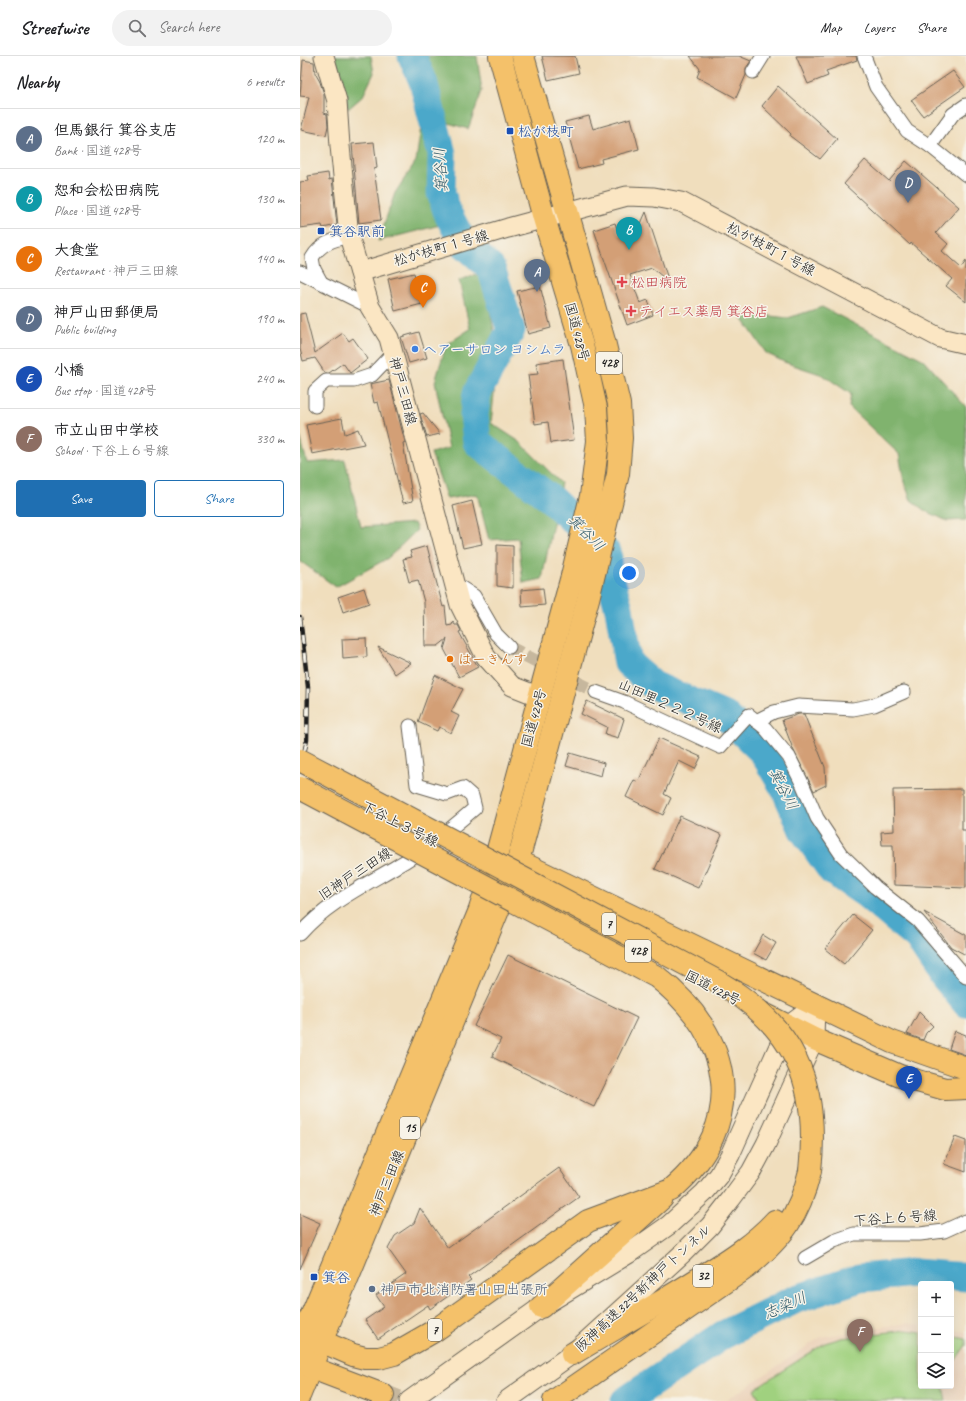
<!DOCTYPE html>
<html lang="en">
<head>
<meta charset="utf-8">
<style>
	:root { --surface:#fff; --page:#f2f2f2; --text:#202124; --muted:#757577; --line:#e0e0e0; --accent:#1f6fb2 }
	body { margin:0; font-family:Caveat,"Klee One",sans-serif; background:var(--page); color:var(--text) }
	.controls { position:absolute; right:12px; bottom:12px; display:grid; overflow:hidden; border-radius:4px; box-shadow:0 4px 16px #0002 }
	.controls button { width:36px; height:36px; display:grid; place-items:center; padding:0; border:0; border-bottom:1px solid var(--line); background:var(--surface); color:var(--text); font:20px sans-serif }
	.you { position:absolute; left:329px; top:517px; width:14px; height:14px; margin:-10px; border:3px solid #fff; border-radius:50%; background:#1a73e8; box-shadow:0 0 0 6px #1a73e833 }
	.badge { display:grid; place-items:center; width:26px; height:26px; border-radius:50%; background:var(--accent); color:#fff; font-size:13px; font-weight:700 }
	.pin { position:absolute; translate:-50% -33px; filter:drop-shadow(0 1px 2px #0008) }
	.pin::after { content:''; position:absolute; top:21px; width:14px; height:12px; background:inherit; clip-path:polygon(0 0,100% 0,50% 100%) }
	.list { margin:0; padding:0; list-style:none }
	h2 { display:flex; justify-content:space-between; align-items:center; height:52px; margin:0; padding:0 16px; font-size:17px }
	h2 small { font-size:13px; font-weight:400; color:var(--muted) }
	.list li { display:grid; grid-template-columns:26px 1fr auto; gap:12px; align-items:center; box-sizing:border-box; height:60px; padding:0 16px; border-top:1px solid var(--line) }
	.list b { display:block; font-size:15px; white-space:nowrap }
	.list p { margin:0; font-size:13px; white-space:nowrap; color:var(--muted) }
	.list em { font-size:13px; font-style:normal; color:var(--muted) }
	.actions { display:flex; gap:8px; padding:12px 16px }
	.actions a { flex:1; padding:9px 0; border:1px solid var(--accent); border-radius:4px; text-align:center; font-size:14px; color:var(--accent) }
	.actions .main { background:var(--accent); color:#fff }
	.icon { flex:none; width:22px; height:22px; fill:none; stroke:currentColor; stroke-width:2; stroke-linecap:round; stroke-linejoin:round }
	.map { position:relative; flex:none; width:666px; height:1345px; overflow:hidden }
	header { display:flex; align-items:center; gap:24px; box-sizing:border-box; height:56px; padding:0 20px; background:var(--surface); border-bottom:1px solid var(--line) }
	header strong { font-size:19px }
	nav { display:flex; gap:22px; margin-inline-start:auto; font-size:14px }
	.search { width:280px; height:36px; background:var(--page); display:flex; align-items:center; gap:10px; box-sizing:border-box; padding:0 14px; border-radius:22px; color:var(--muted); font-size:15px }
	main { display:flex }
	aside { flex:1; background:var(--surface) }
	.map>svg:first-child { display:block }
</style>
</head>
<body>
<header>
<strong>Streetwise</strong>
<div class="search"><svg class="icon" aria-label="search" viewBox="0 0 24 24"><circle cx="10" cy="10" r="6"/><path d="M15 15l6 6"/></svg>Search here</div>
<nav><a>Map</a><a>Layers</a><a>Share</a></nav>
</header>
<main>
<aside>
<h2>Nearby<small>6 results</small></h2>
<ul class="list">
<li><span class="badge" style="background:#5c6f8a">A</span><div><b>但馬銀行 箕谷支店</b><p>Bank · 国道428号</p></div><em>120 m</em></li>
<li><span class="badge" style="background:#0f9aa8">B</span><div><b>恕和会松田病院</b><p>Place · 国道428号</p></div><em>130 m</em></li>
<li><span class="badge" style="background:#e8710a">C</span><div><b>大食堂</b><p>Restaurant · 神戸三田線</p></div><em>140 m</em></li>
<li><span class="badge" style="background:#5c6f8a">D</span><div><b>神戸山田郵便局</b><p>Public building</p></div><em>190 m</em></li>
<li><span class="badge" style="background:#1a4fb4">E</span><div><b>小橋</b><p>Bus stop · 国道428号</p></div><em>240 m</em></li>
<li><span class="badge" style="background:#8d6e63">F</span><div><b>市立山田中学校</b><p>School · 下谷上６号線</p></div><em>330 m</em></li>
</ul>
<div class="actions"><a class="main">Save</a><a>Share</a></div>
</aside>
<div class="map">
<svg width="666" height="1345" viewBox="0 0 666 1345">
	<rect width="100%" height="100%" fill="#f7f3e8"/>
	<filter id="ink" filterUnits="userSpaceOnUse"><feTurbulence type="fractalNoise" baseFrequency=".025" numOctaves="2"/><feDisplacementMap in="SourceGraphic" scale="8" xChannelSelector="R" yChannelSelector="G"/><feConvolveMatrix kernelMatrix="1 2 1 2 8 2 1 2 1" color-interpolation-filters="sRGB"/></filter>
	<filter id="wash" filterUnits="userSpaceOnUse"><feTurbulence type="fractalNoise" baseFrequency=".012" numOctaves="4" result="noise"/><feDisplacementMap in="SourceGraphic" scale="16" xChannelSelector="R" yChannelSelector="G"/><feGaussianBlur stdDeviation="0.9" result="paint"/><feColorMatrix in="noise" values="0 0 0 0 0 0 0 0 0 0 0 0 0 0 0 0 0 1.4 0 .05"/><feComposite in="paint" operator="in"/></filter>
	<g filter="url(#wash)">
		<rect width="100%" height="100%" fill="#f0debd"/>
		<polygon fill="#ebd2b9" points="606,1267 621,1269 621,1330 651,1330 651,1274 666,1276 666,1310 664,1316 666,1322 666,1345 425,1345 521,1281"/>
		<g fill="#a0d17f" stroke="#5e764e">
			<polygon points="606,1274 621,1276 621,1330 643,1330 646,1345 461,1345 454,1333 525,1287 542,1282"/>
			<polygon points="651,1280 666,1283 666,1289 651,1311"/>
		</g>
		<g fill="#80b36e" stroke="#4e6845">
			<polygon points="35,0 71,0 74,17 63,40 48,53"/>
			<polygon points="124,0 177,0 182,35 168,73 142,65 135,91 135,148 144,168 78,185 95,137 116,105 123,57 132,17"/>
			<polygon points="183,217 194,275 213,289 195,328 191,367 220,386 261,427 242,523 223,527 218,482 189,484 177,438 147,443 131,397 149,392 135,326 146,289 170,273 159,224"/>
			<polygon points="522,251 624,304 666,351 666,464 647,465 624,454 611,444 604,426 599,398 549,351 551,338 523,319 484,306 466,297 442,262 462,259 488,262"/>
			<polygon points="0,380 7,407 45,404 61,471 114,467 117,474 88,502 36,531 0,505"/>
		</g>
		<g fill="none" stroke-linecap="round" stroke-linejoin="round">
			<g stroke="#4ca8ca" stroke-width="29">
				<polyline points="112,0 123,25 142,98 141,137 148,158 164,188 191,212 211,274 177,337 174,359 177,386 252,444 306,496 308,502 306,507 319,553 328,607 353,629 427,661 463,696 486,735 503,774 532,815 566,838 618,882 642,918 666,947"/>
				<polyline points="325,1345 423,1279 496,1243 560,1222 615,1217 666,1221"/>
			</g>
		</g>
		<g id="blocks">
			<g fill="#d39f76">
				<polygon points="242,0 275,0 279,17 248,24"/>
				<polygon points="390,0 439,0 451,5 446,12 446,19 436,42 397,21 400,13"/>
				<polygon points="496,0 556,0 557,4 526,15 528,20 508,28"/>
				<polygon points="3,4 14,6 15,17 20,26 24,38 24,57 27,58 28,70 26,79 1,74 9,41 0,40"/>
				<polygon points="653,15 665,31 623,60 611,44"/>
				<polygon points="478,30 537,83 520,103 490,80 491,78 462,50"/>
				<polygon points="289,60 293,73 331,62 339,93 301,103 302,107 278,113 265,66"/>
				<polygon points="74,86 77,112 74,113 81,164 59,167 52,88"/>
				<polygon points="565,104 589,125 606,105 659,151 636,177 648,188 642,195 661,212 666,205 666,246 646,230 652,223 611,187 610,189 544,128"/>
				<polygon points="28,117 29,124 32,123 37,169 23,172 22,169 0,172 0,126 9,125 8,120"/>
				<polygon points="346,156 369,226 352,212 330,219 340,247 348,244 353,259 327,269 294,174 315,167 319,179 339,172"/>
				<polygon points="114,217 122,248 95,255 88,223"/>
				<polygon points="240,230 251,272 228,278 217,235"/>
				<polygon points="5,257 15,297 43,277 49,285 53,282 68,303 50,317 43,307 29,317 25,317 15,302 3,305 0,293 0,258"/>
				<polygon points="119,276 127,302 109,307 101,281"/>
				<polygon points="263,303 274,384 251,387 248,366 235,368 228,319 238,318 236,307"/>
				<polygon points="89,324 105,386 103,387 113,445 103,447 78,346 74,347 70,328"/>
				<polygon points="123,357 140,378 127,381 120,358"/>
				<polygon points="42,362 45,378 58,373 64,388 12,398 6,369"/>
				<polygon points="172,445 182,488 163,492 153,450"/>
				<polygon points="197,489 213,490 213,532 197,530"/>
				<polygon points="127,490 143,551 145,550 147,570 152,569 153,566 155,569 158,569 161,575 159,576 178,611 159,621 144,593 147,583 138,590 125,590 124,546 118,524 109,526 103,503 112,501 110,495"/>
				<polygon points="64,532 69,547 43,556 38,541"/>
				<polygon points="243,532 245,549 222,551 221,534"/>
				<polygon points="66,582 67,601 43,603 42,583"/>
				<polygon points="78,591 111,607 95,618"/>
				<polygon points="135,619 163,633 151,656 159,660 151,677 139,671 137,675 118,666"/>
				<polygon points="287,645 324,663 318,682 305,678 307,671 281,658"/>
				<polygon points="499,658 504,658 525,711 526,729 514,735 493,693 482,664"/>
				<polygon points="359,682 401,701 395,713 379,705 364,738 371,742 363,759 326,741 334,724 338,726"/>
				<polygon points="270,697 304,707 301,720 266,710"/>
				<polygon points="662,733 662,774 666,774 666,832 594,829 593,789 582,789 581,776 594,775 593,734"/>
				<polygon points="380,760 422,779 398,832 355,813"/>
				<polygon points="624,856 666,879 666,899 651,891"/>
				<polygon points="553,859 572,874 544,908 525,893"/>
				<polygon points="463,879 476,887 466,904 453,897"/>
				<polygon points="208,899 337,962 294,1051 192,1001 201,983 174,970"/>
				<polygon points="619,956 633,970 626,977 623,984 607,978"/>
				<polygon points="655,975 666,979 666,999 649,993"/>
				<polygon points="655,1081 666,1085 666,1116 644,1108"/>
				<polygon points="259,1112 279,1141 168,1221 171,1224 130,1253 128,1249 78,1283 65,1264 84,1251 76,1239 106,1218 88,1193 95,1180 114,1167 120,1152 148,1192"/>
				<polygon points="0,1158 20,1167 0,1213"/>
			</g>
		</g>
	</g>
	<g filter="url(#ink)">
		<use href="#blocks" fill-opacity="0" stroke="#666054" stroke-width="1"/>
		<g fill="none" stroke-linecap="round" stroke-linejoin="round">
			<polyline stroke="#c6b79d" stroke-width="13" stroke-dasharray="13 6" stroke-linecap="butt" points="209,591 296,636"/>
			<polyline stroke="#c6b79d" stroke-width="22" stroke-dasharray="22 11" stroke-linecap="butt" points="83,1339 98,1345"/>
			<defs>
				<g id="street">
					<polyline points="564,0 576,31 607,75 630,90 666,119"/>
					<polyline points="453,16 463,0"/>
					<polyline points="630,90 653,58 666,49"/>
					<polyline points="0,216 70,251"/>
					<path d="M21,226L14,213L12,202C21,187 33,184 49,180"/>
					<polyline points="15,350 15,335 26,325 54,325 72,319 93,297"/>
					<polyline points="154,527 174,540 196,578 209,591"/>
					<polyline points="296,636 324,646 420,691 449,659 465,672 489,701 502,727 517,762 541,798 575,831 618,865 666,921"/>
					<polyline points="456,665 474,656 498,650 553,653 574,649 604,636"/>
					<path d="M0,878C26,848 63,830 97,810C124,795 152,772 175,752L172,740L163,732L147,738L117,729L110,670"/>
					<polyline points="505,1202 534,1185 554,1178 620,1178 644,1175 666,1165"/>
				</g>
				<g id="secondary">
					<polyline points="24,0 37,45 40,90 49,180 70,251 89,282 160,549 186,601 212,630 240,641"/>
					<polyline points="60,216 208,172 327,140 354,141 381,146 640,282 666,288"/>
					<polyline points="109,1345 241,1251 328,1198 369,1169 404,1137 419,1119 430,1099 488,970 515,950"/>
					<polyline points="206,1345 272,1298 383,1197 410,1170 431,1143 451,1116 466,1088 514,983 515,950"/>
				</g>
				<g id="primary">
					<polyline points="0,1286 179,855 192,814"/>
					<polyline points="0,1339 211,824"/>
				</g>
				<g id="highway">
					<polyline points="200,0 244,162 282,289 296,352 298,385 291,440 272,520 193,812 209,830 338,895"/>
					<polyline points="223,0 304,285 319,348 321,382 318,418 288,543 218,805 592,986 666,1012"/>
					<polyline points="460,956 514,983 600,1020 645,1033 666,1032"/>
					<polyline points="241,1251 362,1142"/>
					<polyline points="0,1291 23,1286 53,1299 65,1302 79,1302 94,1298 134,1275 288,1165 371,1134"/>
					<polyline points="0,1295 12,1312 83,1339"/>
					<path d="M272,1298C314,1273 357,1249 398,1223C425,1206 453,1189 475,1165"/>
					<path d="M254,1345L446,1212C482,1182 499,1161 510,1115"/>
				</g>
			</defs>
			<use href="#street" stroke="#666054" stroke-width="15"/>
			<use href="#secondary" stroke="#666054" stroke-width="21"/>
			<use href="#primary" stroke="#666054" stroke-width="23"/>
			<use href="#highway" stroke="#666054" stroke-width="24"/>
			<use href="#street" stroke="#fff" stroke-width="13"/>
			<use href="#secondary" stroke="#fbe6c3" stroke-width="19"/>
			<use href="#primary" stroke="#f4c16a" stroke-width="21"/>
			<use href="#highway" stroke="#f4c16a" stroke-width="22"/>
			<defs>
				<polyline id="rail" points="0,561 8,631 7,684 0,715"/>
			</defs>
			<use href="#rail" stroke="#1c1c1c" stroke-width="4.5"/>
			<use href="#rail" stroke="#f7f3e8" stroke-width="3" stroke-dasharray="9" stroke-linecap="butt"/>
			<defs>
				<g id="highway-bridge">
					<path d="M0,704L417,925C494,970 520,1026 510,1115"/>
					<path d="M0,732L357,921C434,981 449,1068 371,1134"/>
				</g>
			</defs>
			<use href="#highway-bridge" stroke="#666054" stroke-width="24" stroke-linecap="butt"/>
			<use href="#highway-bridge" stroke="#f4c16a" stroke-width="22"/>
		</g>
	</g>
	<g fill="#1a4fb4" stroke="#f7f3e8" stroke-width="1.5">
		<rect x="206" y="71" width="8" height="8" rx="2"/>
		<rect x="17" y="171" width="8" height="8" rx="2"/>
		<rect x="10" y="1217" width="8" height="8" rx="2"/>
	</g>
	<g fill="#e0444e" stroke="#f7f3e8" stroke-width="1.5">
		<path d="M320 220h4v4h4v4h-4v4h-4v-4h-4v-4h4z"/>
		<path d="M329 249h4v4h4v4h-4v4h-4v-4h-4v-4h4z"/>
	</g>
	<circle fill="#3f7fe0" stroke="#f7f3e8" stroke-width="1.5" cx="115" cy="293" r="4"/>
	<circle fill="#e8710a" stroke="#f7f3e8" stroke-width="1.5" cx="150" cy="603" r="4"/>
	<circle fill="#5c6f8a" stroke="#f7f3e8" stroke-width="1.5" cx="72" cy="1233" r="4"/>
	<g text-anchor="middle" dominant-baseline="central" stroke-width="3" stroke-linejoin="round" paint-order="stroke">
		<g fill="#f7f3e8" stroke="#5e5c59" stroke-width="1">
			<rect x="296" y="296" width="26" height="22" rx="3"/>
			<rect x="302" y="857" width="14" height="22" rx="3"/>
			<rect x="325" y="884" width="26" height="22" rx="3"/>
			<rect x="100" y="1061" width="20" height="22" rx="3"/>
			<rect x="393" y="1209" width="20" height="22" rx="3"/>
			<rect x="128" y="1263" width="14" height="22" rx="3"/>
		</g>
		<g font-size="13" font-weight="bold" fill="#1c1c1c">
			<text x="309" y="307">428</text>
			<text x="309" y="868">7</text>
			<text x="338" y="895">428</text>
			<text x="110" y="1072">15</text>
			<text x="403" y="1220">32</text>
			<text x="135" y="1274">7</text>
		</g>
		<g font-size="14" fill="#164399" stroke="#f7f3e8" text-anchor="start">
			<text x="218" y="75">松が枝町</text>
			<text x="29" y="175">箕谷駅前</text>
			<text x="22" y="1221">箕谷</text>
		</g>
		<g font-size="14" fill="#1c1c1c" stroke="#f7f3e8">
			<text transform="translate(141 192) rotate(-16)">松が枝町１号線</text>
			<text transform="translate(471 193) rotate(28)">松が枝町１号線</text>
			<text transform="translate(277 276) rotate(75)">国道428号</text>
			<text transform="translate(103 335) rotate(75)">神戸三田線</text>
			<text transform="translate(370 650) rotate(24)">山田里２２２号線</text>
			<text transform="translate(234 662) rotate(-75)">国道428号</text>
			<text transform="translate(100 768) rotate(27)">下谷上３号線</text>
			<text transform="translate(55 818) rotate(-33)">旧神戸三田線</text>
			<text transform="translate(413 932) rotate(27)">国道428号</text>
			<text transform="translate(87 1127) rotate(-68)">神戸三田線</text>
			<text transform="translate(595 1162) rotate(-4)">下谷上６号線</text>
			<text transform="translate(343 1232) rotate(-43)">阪神高速32号新神戸トンネル</text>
		</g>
		<g font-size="14" fill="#be3a42" stroke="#f7f3e8" text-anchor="start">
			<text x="331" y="226">松田病院</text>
			<text x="339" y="255">テイエス薬局 箕谷店</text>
		</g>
		<g font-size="14" fill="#366cbe" stroke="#f7f3e8" text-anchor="start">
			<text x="123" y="293">ヘアーサロン ヨシムラ</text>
		</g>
		<g font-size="14" fill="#c56008" stroke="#f7f3e8" text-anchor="start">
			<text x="158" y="603">はーきんす</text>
		</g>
		<g font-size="14" fill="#4e5e75" stroke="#f7f3e8" text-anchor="start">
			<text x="80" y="1233">神戸市北消防署山田出張所</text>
		</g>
		<g font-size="15" font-style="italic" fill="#325b6a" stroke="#f7f3e8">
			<text transform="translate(141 114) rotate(-94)">箕谷川</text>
			<text transform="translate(286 477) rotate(45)">箕谷川</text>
			<text transform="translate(483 733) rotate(63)">箕谷川</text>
			<text transform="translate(485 1250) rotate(-24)">志染川</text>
		</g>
	</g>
</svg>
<div class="controls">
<button>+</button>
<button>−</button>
<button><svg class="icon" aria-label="layers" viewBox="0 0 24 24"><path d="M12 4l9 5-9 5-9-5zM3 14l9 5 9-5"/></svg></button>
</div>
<div class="you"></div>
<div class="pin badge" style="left:237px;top:236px;background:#5c6f8a">A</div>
<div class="pin badge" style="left:329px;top:194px;background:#0f9aa8">B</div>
<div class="pin badge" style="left:123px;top:252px;background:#e8710a">C</div>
<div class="pin badge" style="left:608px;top:147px;background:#5c6f8a">D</div>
<div class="pin badge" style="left:609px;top:1043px;background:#1a4fb4">E</div>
<div class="pin badge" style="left:560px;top:1296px;background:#8d6e63">F</div>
</div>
</main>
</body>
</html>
